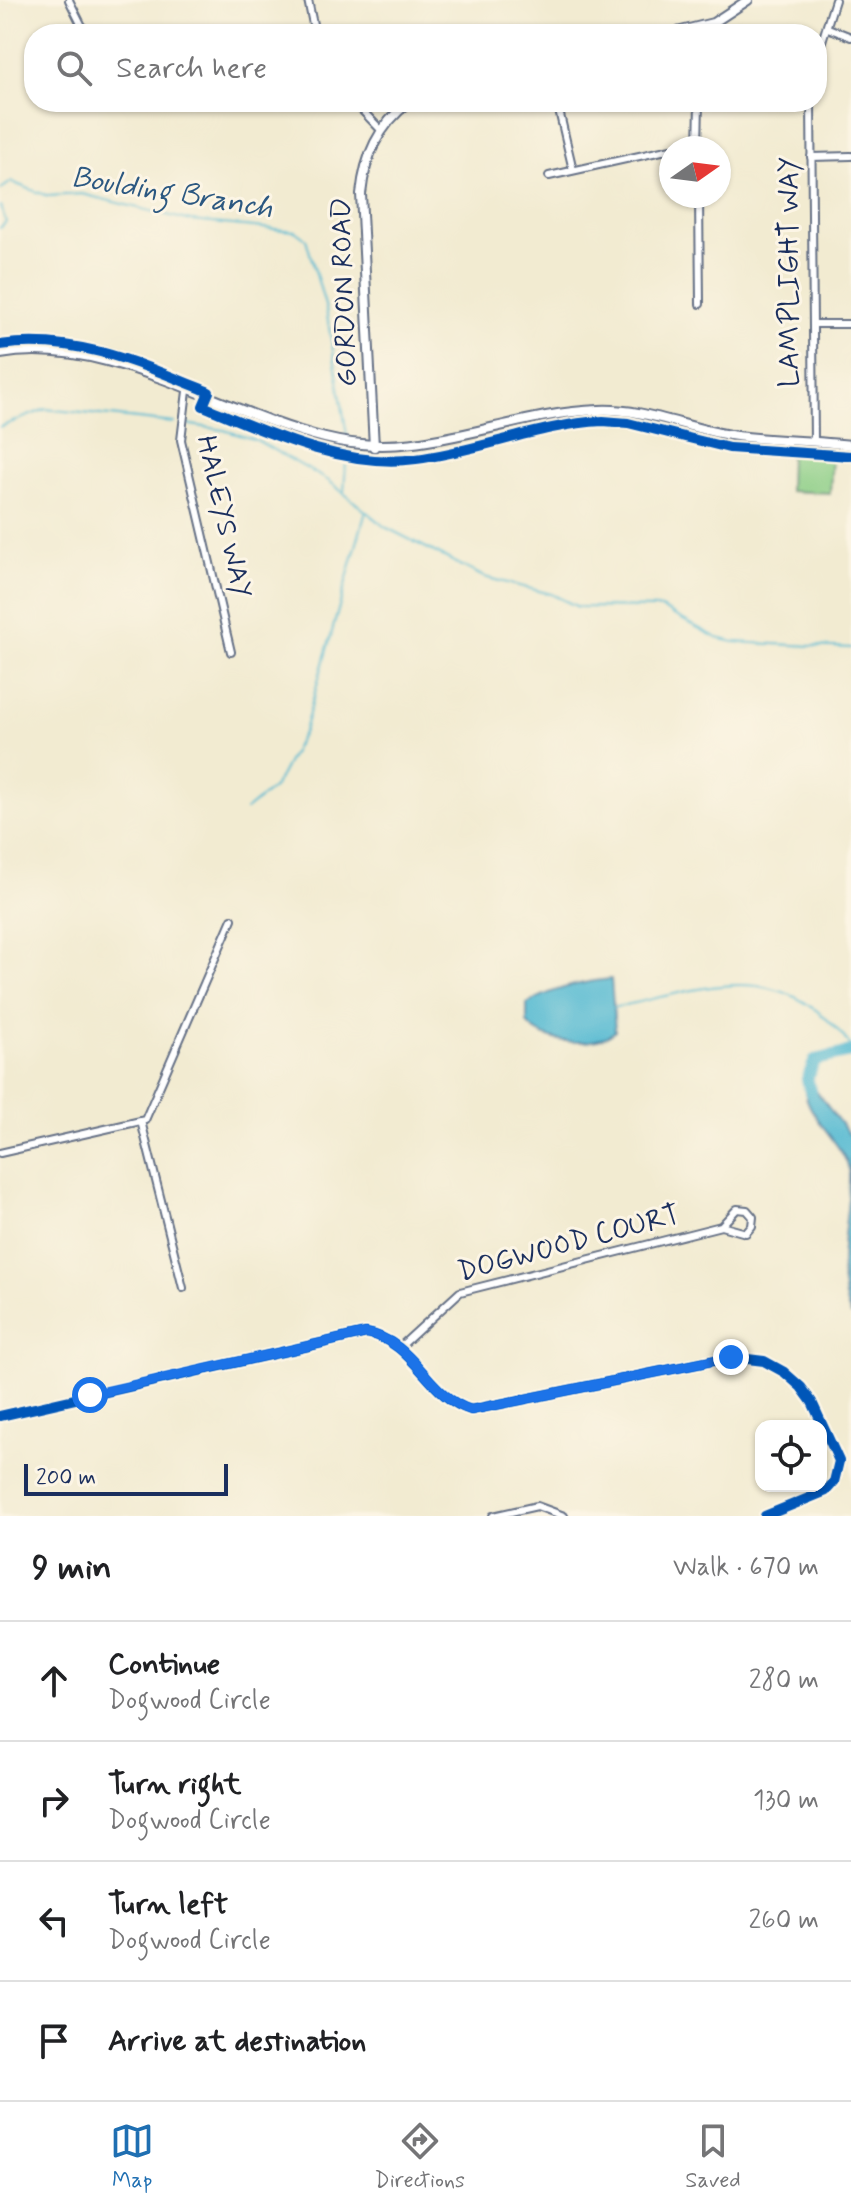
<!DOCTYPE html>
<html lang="en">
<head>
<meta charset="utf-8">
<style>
	:root { --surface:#fff; --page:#f6f6f6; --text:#202124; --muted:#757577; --line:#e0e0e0; --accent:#1f6fb2 }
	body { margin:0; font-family:Mynerve,sans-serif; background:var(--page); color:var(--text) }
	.controls { position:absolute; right:24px; bottom:24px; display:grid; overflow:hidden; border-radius:16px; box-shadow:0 2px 6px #0004 }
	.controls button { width:72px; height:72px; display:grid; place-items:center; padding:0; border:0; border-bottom:2px solid var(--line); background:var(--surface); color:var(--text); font:40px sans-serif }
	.compass { position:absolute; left:659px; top:136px; width:72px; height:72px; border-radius:50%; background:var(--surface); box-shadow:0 2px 6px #0004; rotate:76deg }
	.scale { position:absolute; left:24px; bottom:20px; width:204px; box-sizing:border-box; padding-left:8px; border:4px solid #1b2f5e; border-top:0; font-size:22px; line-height:28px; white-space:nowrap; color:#1b2f5e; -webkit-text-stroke:6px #fcf5e5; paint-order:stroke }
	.stop { position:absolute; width:24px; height:24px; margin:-18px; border:6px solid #1a73e8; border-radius:50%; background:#fff }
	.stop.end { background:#1a73e8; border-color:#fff; box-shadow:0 2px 8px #0008 }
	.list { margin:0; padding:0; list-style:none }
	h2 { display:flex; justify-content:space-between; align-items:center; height:104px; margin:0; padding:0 32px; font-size:34px }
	h2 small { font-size:26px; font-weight:400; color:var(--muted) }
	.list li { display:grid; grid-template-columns:52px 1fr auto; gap:24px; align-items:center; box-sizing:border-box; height:120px; padding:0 32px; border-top:2px solid var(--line) }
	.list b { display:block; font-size:30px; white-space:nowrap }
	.list p { margin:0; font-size:26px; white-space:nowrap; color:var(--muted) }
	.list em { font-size:26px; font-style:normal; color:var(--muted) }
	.icon { flex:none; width:44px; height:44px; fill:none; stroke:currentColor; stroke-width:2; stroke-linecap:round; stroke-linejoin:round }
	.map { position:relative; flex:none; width:851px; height:1516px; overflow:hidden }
	.search { position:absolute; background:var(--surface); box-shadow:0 2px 6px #0004; left:24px; right:24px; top:24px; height:88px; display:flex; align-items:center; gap:20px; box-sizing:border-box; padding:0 28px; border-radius:32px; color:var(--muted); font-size:30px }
	.sheet { height:584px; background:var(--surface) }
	nav { display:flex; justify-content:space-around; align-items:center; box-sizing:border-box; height:112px; border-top:2px solid var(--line); background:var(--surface); font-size:22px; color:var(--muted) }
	nav a { display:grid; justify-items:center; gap:4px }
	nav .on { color:var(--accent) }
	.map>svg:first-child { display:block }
</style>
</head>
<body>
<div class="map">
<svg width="851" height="1516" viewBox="0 0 851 1516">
	<rect width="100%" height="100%" fill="#fcf5e5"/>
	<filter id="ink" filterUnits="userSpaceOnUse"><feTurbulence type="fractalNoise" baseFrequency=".0125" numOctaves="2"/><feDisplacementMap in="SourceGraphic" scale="16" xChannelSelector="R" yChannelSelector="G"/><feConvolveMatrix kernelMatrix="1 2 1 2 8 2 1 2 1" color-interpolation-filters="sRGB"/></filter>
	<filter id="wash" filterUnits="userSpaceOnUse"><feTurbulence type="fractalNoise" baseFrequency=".006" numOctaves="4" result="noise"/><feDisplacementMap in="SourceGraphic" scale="32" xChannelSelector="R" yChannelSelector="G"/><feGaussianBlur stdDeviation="1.8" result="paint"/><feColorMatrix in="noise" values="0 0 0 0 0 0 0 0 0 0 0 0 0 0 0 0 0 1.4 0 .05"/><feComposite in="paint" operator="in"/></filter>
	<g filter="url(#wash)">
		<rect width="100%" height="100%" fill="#f2ebd1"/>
		<polygon fill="#8cce86" stroke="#547e72" stroke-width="2" points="790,453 832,455 830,493 789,491"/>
		<g fill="#53b9d2" stroke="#377498" stroke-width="2">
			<path d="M611,979L615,1031C597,1049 542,1044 527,1023V1004C553,988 581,982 611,979Z"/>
			<path d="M807,1079L851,1137V1316C831,1269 851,1219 849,1170C843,1140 795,1108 807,1079Z"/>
		</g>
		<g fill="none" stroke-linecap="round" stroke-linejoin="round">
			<g stroke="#53b9d2" stroke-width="2">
				<polyline points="0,190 11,182 48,196 82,194 191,221 295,231 306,239 326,309 348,441"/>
				<polyline points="0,206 6,222 0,228"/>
				<polyline points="185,424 224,430 256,440 329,481 385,527 484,577 551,594 578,607 661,608 717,638 734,642 851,648"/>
				<polyline points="0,427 46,409 174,423"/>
				<polyline points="344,492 347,447"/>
				<polyline points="246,810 275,786 304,731 366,511"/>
				<path d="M611,1008C706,989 781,953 851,1046"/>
			</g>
			<polyline stroke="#53b9d2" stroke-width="12" points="811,1093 807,1079 815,1060 851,1052"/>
		</g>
	</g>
	<g filter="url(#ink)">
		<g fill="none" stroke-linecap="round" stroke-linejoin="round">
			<defs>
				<g id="street">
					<polyline points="69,0 86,34"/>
					<polyline points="308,0 315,34"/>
					<polyline points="828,28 851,37"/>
					<polyline points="301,34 314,30"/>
					<polyline points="817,57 835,0"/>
					<polyline points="354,102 381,130"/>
					<polyline points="557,102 573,170"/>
					<polyline points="811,102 814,442"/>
					<polyline points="679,148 698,148 699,102"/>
					<polyline points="811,157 851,156"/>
					<polyline points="549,176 671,149"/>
					<polyline points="699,196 700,304"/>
					<polyline points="813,324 851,324"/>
					<polyline points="187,391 181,440 231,652"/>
					<polyline points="141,1121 183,1288"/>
					<polyline points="0,1153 145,1120 232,919"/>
					<polyline points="400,1347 460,1292 721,1226 737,1209 747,1210 753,1217 752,1226 746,1233 721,1226"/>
					<path d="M0,1416L366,1333C415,1341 427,1397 471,1410L731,1357L764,1361L784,1372L801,1387L812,1402L839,1461L834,1482L826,1491L765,1516"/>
					<polyline points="493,1516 537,1506 564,1516"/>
				</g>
				<g id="secondary">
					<polyline points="669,34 713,23 748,0"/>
					<path d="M0,354C108,335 220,412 325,438C422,463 504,413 599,410C644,408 686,428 730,435C770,441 811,440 851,445"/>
					<path d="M374,447L361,194C365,156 378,126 409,102"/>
				</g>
			</defs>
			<use href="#street" stroke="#667186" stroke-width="10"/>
			<use href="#secondary" stroke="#667186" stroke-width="12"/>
			<use href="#street" stroke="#fff" stroke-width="6"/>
			<use href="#secondary" stroke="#fff" stroke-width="8"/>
			<defs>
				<g id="cycleway">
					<path d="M0,345C75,334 141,364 209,392L203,406C268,433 345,469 416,459C479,451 541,424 603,421L628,423L729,448L851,456"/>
					<path d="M0,1416L366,1333C415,1341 427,1397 471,1410L731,1357L764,1361L784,1372L801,1387L812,1402L839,1461L834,1482L826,1491L765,1516"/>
				</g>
			</defs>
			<use href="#cycleway" stroke="#fcf5e5" stroke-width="15"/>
			<use href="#cycleway" stroke="#0057b8" stroke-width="10"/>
		</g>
	</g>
	<g fill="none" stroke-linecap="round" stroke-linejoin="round" filter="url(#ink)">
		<path stroke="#1a73e8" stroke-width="10" d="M90,1395L366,1333C415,1341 427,1396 471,1410L731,1357"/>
	</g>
	<g text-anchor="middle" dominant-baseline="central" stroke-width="6" stroke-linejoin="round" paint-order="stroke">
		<g font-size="28" fill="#1b2f5e" stroke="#fcf5e5">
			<text transform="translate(790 272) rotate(-90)">LAMPLIGHT WAY</text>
			<text transform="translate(345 292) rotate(-92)">GORDON ROAD</text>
			<text transform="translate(223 517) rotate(77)">HALEYS WAY</text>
			<text transform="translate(569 1244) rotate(-15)">DOGWOOD COURT</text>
		</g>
		<g font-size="30" font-style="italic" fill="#2c5881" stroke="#fcf5e5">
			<text transform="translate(172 193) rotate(9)">Boulding Branch</text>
		</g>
	</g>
</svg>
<div class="controls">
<button><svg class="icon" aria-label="locate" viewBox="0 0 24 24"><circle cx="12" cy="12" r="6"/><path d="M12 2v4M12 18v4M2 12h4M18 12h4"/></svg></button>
</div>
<svg class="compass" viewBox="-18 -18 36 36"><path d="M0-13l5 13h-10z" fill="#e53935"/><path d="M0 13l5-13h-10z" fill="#757577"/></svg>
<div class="scale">200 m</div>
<div class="stop" style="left:90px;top:1395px"></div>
<div class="stop end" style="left:731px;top:1357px"></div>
<div class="search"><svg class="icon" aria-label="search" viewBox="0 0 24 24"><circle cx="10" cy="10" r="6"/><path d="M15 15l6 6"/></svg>Search here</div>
</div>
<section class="sheet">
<h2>9 min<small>Walk · 670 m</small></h2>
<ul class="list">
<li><svg class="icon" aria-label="ahead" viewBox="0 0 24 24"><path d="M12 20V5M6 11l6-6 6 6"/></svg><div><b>Continue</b><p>Dogwood Circle</p></div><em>280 m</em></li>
<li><svg class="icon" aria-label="right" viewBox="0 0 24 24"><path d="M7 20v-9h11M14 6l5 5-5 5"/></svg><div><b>Turn right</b><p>Dogwood Circle</p></div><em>130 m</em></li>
<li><svg class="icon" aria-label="left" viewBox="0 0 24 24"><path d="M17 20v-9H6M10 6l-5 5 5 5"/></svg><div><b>Turn left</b><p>Dogwood Circle</p></div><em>260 m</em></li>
<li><svg class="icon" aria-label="arrive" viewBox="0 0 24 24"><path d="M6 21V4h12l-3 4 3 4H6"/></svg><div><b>Arrive at destination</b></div></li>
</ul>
</section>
<nav>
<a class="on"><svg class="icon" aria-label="map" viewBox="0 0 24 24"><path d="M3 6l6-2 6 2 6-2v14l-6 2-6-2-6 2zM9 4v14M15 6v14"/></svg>Map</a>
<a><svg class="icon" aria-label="directions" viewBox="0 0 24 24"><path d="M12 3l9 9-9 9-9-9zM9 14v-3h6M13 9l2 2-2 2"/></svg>Directions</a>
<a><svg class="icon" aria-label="saved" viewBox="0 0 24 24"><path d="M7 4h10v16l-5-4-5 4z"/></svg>Saved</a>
</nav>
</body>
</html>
